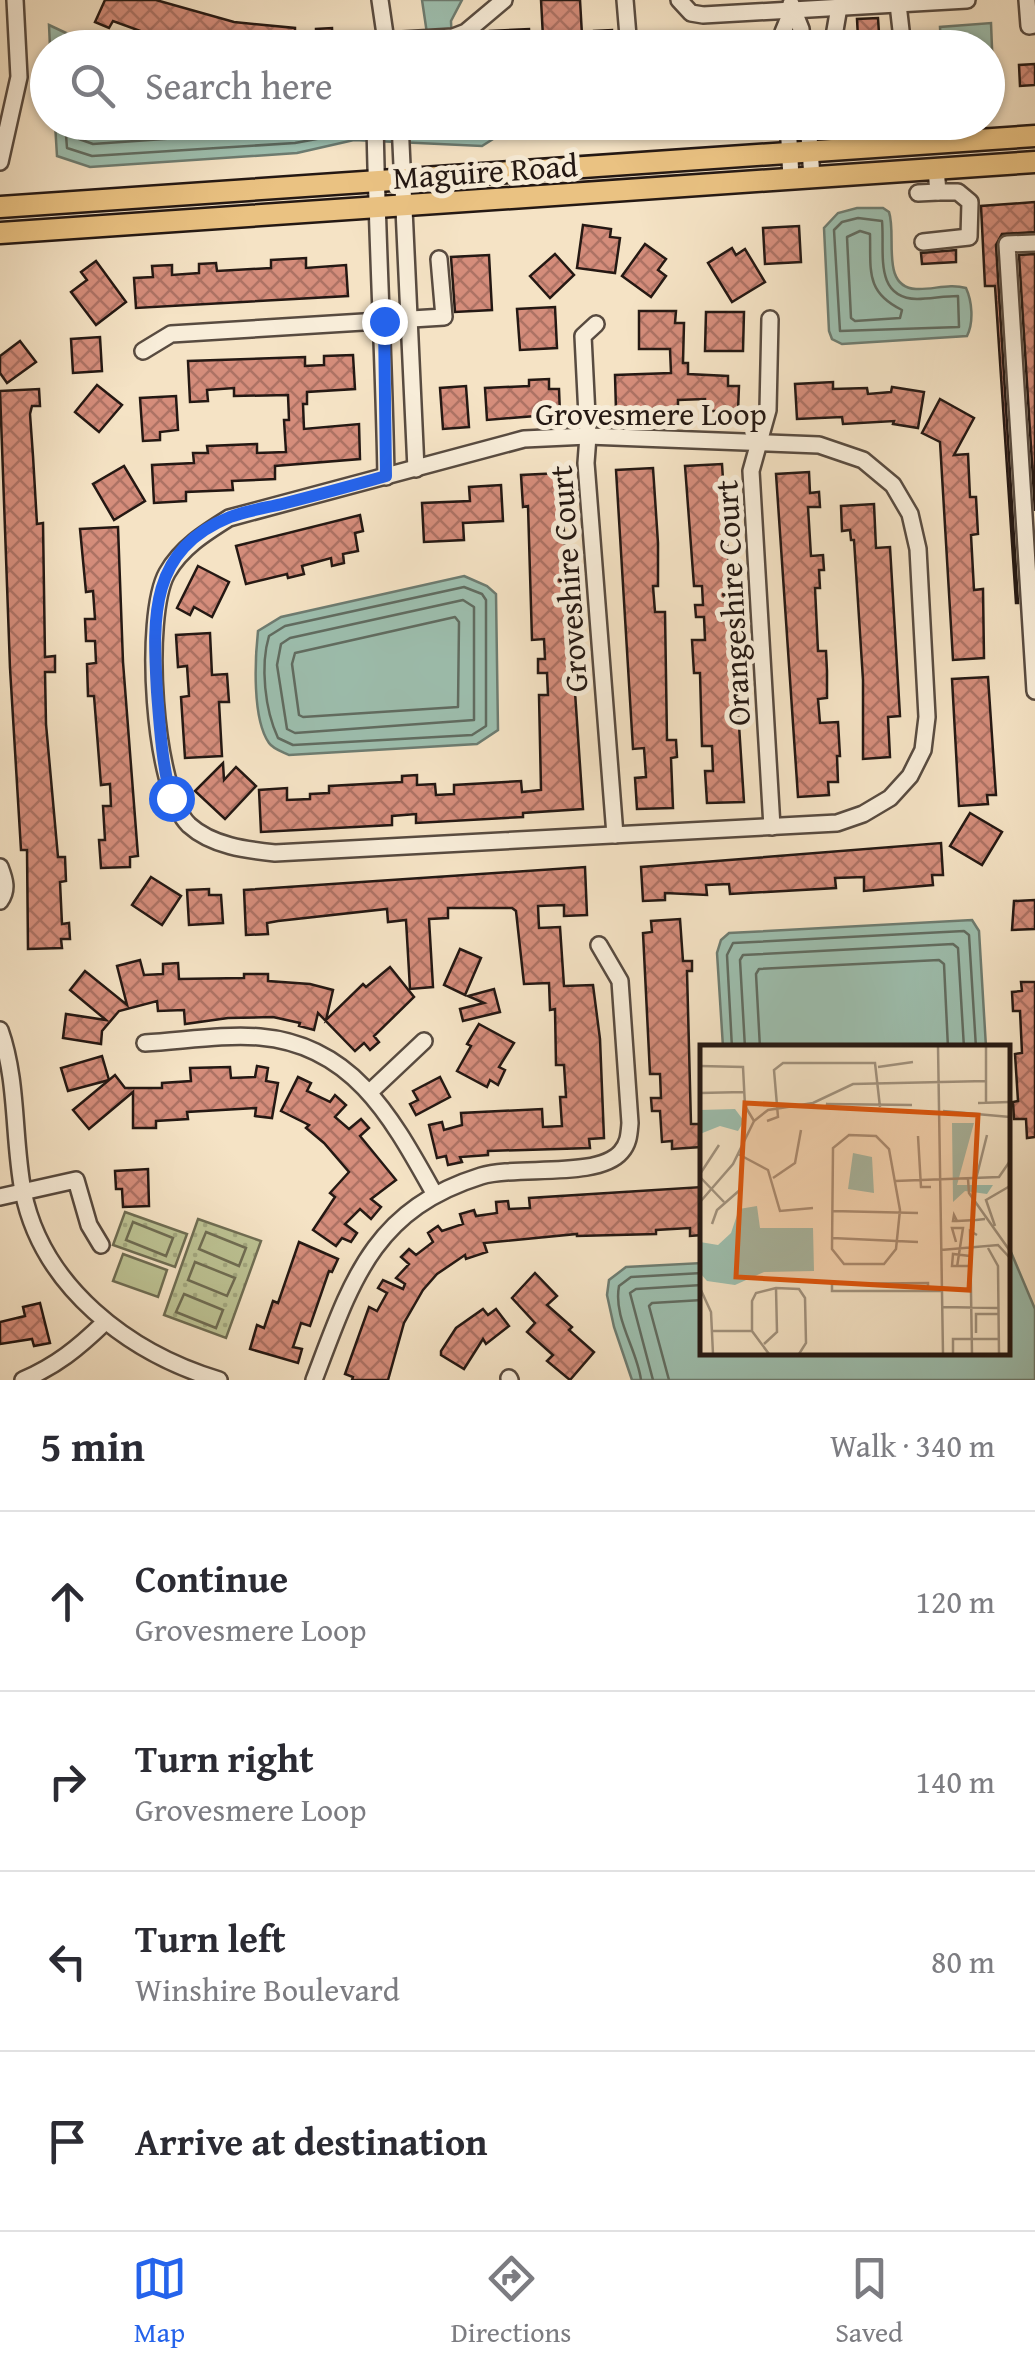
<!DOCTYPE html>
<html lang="en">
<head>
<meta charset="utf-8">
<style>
	:root { --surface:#fff; --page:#f2f2f3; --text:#2b2b33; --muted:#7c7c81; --line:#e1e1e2; --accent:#2563eb }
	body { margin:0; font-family:"Gentium Book Plus",serif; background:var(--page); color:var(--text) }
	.stop { position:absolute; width:30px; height:30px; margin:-22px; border:8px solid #2563eb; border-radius:50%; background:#fff }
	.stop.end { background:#2563eb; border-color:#fff; box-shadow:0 2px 10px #0008 }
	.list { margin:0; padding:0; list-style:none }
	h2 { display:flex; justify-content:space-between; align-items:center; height:130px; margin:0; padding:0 40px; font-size:42px }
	h2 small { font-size:32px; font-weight:400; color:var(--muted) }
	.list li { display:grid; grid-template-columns:65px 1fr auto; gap:30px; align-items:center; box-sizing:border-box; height:180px; padding:0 40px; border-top:2px solid var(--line) }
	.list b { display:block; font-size:38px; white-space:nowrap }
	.list p { margin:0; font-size:32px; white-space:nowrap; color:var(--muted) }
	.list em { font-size:32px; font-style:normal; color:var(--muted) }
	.icon { flex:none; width:55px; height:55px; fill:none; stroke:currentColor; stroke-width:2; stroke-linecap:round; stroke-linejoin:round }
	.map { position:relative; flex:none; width:1035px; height:1380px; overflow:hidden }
	.search { position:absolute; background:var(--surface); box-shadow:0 2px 8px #0004; left:30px; right:30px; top:30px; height:110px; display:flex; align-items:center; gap:25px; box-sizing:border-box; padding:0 35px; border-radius:55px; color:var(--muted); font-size:38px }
	.sheet { height:850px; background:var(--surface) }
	nav { display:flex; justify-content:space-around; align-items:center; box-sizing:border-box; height:140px; border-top:2px solid var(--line); background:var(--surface); font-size:28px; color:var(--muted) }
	nav a { display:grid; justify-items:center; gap:5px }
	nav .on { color:var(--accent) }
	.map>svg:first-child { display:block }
</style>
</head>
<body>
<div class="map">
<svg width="1035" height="1380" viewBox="0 0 1035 1380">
	<defs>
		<pattern id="grass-dots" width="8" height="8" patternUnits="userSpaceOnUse" patternTransform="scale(2.5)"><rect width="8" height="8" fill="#bdc394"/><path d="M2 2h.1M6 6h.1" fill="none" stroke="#a2a77f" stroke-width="1.8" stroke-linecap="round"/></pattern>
		<pattern id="building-cross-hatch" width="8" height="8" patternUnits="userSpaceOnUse" patternTransform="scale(2.5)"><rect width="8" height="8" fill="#d58d7b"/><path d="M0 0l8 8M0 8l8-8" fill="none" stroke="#ad7264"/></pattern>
	</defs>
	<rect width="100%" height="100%" fill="#f5e3c5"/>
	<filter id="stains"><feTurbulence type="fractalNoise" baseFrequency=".002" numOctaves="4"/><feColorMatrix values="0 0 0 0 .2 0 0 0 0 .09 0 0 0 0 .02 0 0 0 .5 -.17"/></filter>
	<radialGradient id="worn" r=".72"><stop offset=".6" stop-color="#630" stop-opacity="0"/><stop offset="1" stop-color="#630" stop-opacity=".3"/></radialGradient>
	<g fill="url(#grass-dots)" stroke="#706e54" stroke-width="2.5">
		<polygon points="125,1212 187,1234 175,1267 113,1245"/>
		<polygon points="198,1219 261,1241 226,1338 164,1315"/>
	</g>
	<g fill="#bdc394" stroke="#706e54" stroke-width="2.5">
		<polygon points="133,1222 173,1238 166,1256 126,1240"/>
		<polygon points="206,1232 246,1248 239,1266 199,1249"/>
		<polygon points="123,1254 167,1270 158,1297 113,1281"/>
		<polygon points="195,1262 235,1278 227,1296 188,1280"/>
		<polygon points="184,1294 223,1310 216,1328 176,1312"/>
	</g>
	<g fill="#9dbfaf" stroke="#6d7c71" stroke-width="2.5">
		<polygon points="422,0 462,0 451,21 452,47 429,47"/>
		<polygon points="991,23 994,97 988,98 988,48 941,47 940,27"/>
		<polygon points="49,25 96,47 50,47"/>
		<polygon points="520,122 482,146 354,140 297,153 90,167 57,156 55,123"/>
		<path d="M857,208H883L889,212C897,236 880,287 916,289C933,290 949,283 966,288C972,301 974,322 967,336L842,344L832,339L829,331L824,228L838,213Z"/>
		<path d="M464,576L487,586L496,594L498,730L477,744L289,755C283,752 273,749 269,743C252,719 255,659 258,631L281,617Z"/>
		<polygon points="972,920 979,931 986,1047 723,1047 717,953 721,940 729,933"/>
		<polygon points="1008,1245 1035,1309 1035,1380 632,1380 614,1327 607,1295 609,1280 626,1267 702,1263 702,1352 1008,1352"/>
	</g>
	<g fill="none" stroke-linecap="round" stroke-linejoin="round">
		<g stroke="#606c61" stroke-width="2.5">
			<polyline points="65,122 67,148 92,156 295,143 365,130"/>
			<polyline points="77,122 79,139 93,144 293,130 328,122"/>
			<path d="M858,218L882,221C885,251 873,298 917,299C930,299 944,296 958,296L959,327L840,331L834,230L842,222Z"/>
			<path d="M860,231L870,234C871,270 865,292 902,310L900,318L855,321L851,318L847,237Z"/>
			<path d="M464,587L482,594L486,600V726L472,735L293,745L278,738C265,710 260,666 269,636L285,626Z"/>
			<polygon points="463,600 474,607 474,720 295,733 287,729 277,665 281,644 290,638"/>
			<polygon points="455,617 459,622 458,707 303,717 299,715 292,664 295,653"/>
			<polyline points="732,1048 727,955 733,943 964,931 969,935 976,1048"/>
			<polyline points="745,1048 740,960 743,955 953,944 958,948 964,1048"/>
			<polyline points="760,1048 756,974 759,969 939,960 944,964 948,1048"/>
			<path d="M641,1380C637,1349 613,1318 619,1286L631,1277L702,1273"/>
			<polyline points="653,1380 630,1293 636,1289 702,1285"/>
			<polyline points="669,1380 649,1306 652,1303 702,1300"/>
		</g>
	</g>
	<g fill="url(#building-cross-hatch)" stroke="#241813" stroke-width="2.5">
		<polygon points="105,0 156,0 234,22 295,28 295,37 316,38 316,29 332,28 333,48 166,48 168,41 113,21 109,28 95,22"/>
		<polygon points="541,0 580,0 582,35 543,37"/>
		<polygon points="878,18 880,48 844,48 845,39 858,38 857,19"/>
		<polygon points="529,29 530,48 491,48 490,31"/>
		<polygon points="612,30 613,48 594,48 594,31"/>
		<polygon points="1035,64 1035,85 1020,86 1019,65"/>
		<polygon points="1035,202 1035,232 1002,234 996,245 1018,603 1016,603 995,286 985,286 981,206"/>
		<polygon points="583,225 611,229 610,237 620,238 615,273 577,268"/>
		<polygon points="799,226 801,262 765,264 763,228"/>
		<polygon points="645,244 666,259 658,270 666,276 651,297 622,276"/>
		<polygon points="732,248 736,255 745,249 765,282 732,302 708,263"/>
		<polygon points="956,250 956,262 922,264 921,253"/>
		<polygon points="555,254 574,275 550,298 530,276"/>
		<polygon points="1035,254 1035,511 1019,255"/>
		<polygon points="489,255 492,310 455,312 451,257"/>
		<polygon points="306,258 306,268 346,265 348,296 136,308 134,278 153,277 152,266 172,265 172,275 199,273 199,264 216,263 217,271 271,268 271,260"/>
		<polygon points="96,261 126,302 96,325 71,292 87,280 81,272"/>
		<polygon points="555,307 557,348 520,350 517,309"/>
		<polygon points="639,311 676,311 675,323 684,323 683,363 688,363 688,374 728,376 728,386 739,386 738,411 705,411 705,399 678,400 678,409 616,411 615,375 671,373 670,349 639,349"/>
		<polygon points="706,312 744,312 743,351 705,351"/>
		<polygon points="100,337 102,371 73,373 71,339"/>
		<polygon points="20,341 36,362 7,383 0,373 0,356"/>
		<polygon points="353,355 355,389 307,392 307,404 303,404 304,429 359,424 360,459 275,466 275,479 232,481 233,490 186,492 186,501 154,503 152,465 194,463 193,453 208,453 207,446 257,444 257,453 286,452 284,420 289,420 288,395 234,396 234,388 207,390 208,401 190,402 188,361 305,357 305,366 324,365 324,356"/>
		<polygon points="549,379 549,389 559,389 560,414 487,420 485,388 529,386 529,380"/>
		<polygon points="833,382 833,389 867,388 868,394 891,392 892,387 924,392 918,428 893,424 894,421 843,424 842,417 797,419 795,384"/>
		<polygon points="97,385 122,405 99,432 75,412"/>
		<polygon points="466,386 469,427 443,429 440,388"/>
		<polygon points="39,389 40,406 32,406 30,414 33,456 37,524 43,523 45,657 55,656 55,672 45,672 46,724 58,857 65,857 66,881 60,882 62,924 69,923 70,939 61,939 62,948 28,949 27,850 21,850 10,668 0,391"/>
		<polygon points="176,396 178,430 160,432 160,440 143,441 140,398"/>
		<polygon points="940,399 974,418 954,455 968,454 970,497 976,497 978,534 971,535 974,590 983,589 984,658 953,660 940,442 922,433"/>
		<polygon points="722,464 744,802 707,803 705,771 713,771 712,746 702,746 700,673 694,673 692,640 705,640 704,617 696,617 695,605 703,605 702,586 694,586 685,466"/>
		<polygon points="124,466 145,501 114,520 93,484"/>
		<polygon points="653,468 658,543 658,586 653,586 655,612 665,612 667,740 676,740 677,757 671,758 673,808 637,809 635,778 646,777 644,748 633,749 616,470"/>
		<polygon points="809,472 810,493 819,492 820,507 808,507 811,556 823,555 824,570 819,570 820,588 815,588 818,651 826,651 827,671 827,698 818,699 820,723 838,722 840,756 837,756 838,782 828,782 829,795 798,797 776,474"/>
		<polygon points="560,473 583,809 523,813 523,817 416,823 416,814 392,816 392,825 261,832 259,790 287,788 287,800 310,799 310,794 329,793 329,786 402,782 402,776 417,775 417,785 435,784 436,795 454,794 454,785 521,781 522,792 541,790 539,695 548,695 547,673 538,673 538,659 545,659 544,639 532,640 528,506 523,507 521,475"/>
		<polygon points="501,485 503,521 463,523 464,540 424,542 422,503 470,501 469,487"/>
		<polygon points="874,504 876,548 890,547 900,716 888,717 890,757 863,759 863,680 854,540 851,540 850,530 842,531 841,506"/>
		<polygon points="360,515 363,531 355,533 358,551 343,554 344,563 332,566 331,558 302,566 304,574 288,578 287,574 246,584 236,546"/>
		<polygon points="118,527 123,662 138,856 130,857 130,867 101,868 99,840 105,840 103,806 111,806 110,784 101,785 94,696 88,696 87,664 96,663 95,641 86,641 85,619 95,619 93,591 86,592 80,529"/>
		<polygon points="198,566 229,582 212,617 194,607 190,615 177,608"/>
		<polygon points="210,633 212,675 227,674 229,702 219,702 222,756 185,758 181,697 189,696 187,666 178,667 176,635"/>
		<polygon points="988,677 996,795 987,795 988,804 959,806 952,679"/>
		<polygon points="223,763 224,780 236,767 256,786 225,819 195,791"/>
		<polygon points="970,813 1002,832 982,865 950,846"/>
		<polygon points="941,843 943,875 932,875 933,885 864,891 864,877 835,878 836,888 730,894 729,884 706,885 707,895 665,893 665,900 643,901 641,867"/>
		<polygon points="585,867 587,915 564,916 564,905 538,906 539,928 560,927 564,986 593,985 600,1039 604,1138 589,1139 590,1148 488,1151 488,1155 460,1157 462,1162 448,1165 446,1156 437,1158 429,1125 442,1122 444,1130 462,1125 461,1113 542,1109 543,1127 562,1126 560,1097 566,1097 564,1065 556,1065 555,1009 550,1010 549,983 524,984 516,911 512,908 448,908 448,918 429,919 433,987 410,989 406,920 388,922 387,909 278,921 267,923 268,934 246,935 244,890"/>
		<polygon points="151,877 181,896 162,925 132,905"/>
		<polygon points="209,889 209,895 221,895 223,923 189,925 187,890"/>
		<polygon points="1035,900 1035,929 1012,930 1014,901"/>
		<polygon points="680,919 683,961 692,961 692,971 687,971 691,1124 700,1124 701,1147 672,1149 672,1141 662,1142 660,1111 652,1111 651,1098 661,1098 660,1074 650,1074 643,933 652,932 651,921"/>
		<polygon points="460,949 481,958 465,995 444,985"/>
		<polygon points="140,960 144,975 163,974 163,964 178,963 179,979 244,978 244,974 268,974 268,981 310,984 333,990 326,1020 363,984 366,987 390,967 414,997 374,1036 379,1042 370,1050 364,1043 355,1051 318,1013 314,1030 299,1026 300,1023 273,1017 228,1018 185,1024 184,1010 158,1011 157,1001 119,1011 102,1031 101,1044 63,1038 66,1014 106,1020 70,990 85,971 127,1005 117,966"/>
		<polygon points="1021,982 1035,982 1035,1137 1027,1138 1026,1119 1014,1119 1013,1102 1018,1101 1015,1054 1022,1053 1020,1011 1013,1011 1012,992 1022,991"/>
		<polygon points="494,989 500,1012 463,1021 460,1009 484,1003 468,996"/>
		<polygon points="479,1024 514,1043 499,1067 505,1070 498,1085 490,1080 487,1087 457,1071 471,1046 467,1044"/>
		<polygon points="102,1056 109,1080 68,1091 61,1068"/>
		<polygon points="257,1066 268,1068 266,1081 278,1083 272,1118 255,1116 256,1108 187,1112 188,1119 156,1121 156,1128 133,1128 133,1092 89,1129 73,1110 115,1075 125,1088 162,1088 162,1083 191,1081 190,1068 230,1067 231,1078 255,1077"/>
		<polygon points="298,1077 311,1083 307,1091 330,1102 335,1095 346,1105 335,1117 349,1129 361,1119 369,1128 360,1136 396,1180 371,1199 381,1207 371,1219 360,1209 345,1224 357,1233 351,1242 342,1238 336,1246 313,1230 335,1197 330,1193 349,1172 324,1143 306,1128 309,1125 281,1111"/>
		<polygon points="440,1077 450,1097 416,1115 410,1104 418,1100 413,1091"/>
		<polygon points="148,1169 149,1206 123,1207 122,1189 116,1189 115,1171"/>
		<polygon points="702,1187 702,1235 690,1236 690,1228 656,1230 656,1234 577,1236 577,1234 484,1243 487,1252 466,1259 465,1255 437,1274 423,1290 404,1323 388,1380 352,1380 353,1377 345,1374 369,1307 377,1311 387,1293 378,1288 383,1280 403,1289 405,1284 396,1278 409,1264 401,1257 409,1249 416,1255 433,1242 428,1233 438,1226 442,1231 463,1224 460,1214 474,1210 476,1216 497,1213 496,1202 508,1201 509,1209 530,1208 529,1198"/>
		<polygon points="299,1242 338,1259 332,1272 329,1271 310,1326 301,1323 293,1347 302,1349 298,1363 250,1349 257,1325 264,1328 273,1301 278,1303"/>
		<polygon points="535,1273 557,1296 547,1305 572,1327 569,1330 594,1352 570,1380 547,1361 553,1355 527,1332 535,1323 512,1298"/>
		<polygon points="40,1303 50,1343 34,1346 32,1339 0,1344 0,1322 25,1316 23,1307"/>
		<polygon points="483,1309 488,1315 496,1309 509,1326 486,1344 483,1339 464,1369 441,1355 441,1351 456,1328"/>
	</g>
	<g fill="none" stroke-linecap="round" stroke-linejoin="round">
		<defs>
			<g id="minor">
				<polyline points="380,0 387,48"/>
				<polyline points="625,0 629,48"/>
				<polyline points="679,0 691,13 703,15 967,0"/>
				<polyline points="1027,0 1029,26 1035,25"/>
				<polyline points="791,4 801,29 803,48"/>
				<polyline points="898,4 903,48"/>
				<polyline points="385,41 453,37 466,32 504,0"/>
				<polyline points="784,48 783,32 792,10"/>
				<polyline points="832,48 839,7"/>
				<path d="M375,122C377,241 384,358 386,477"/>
				<polyline points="400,122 416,469"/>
				<polyline points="605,122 611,126 628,122"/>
				<polyline points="788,122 791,178"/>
				<polyline points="808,122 812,177"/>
				<polyline points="0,162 19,77 15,0"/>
				<polyline points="918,193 938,192"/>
				<polyline points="923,242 969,237 970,202 958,192 938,192 936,169"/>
				<polyline points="1035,243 1007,244 1035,691"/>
				<polyline points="770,319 768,410 751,471 772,827"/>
				<polyline points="596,324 583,336 588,436 586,463 615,835"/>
				<polyline points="143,351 171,334 444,317 439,259"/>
				<path d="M588,436L819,445L863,460L893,485L910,514L918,549L927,717L923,750L910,776L890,798L863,814L837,823L275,853C247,850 212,846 189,825C153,790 143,616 167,573C181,548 205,533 229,518L524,439Z"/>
				<path d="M0,867C5,880 8,890 0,901"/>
				<path d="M0,1030C18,1081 13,1138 23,1191C42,1287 129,1353 219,1380"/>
				<path d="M145,1043C182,1041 223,1034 260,1037C354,1045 393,1120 434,1193"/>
				<polyline points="371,1091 424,1041"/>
				<polyline points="0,1197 76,1180 89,1225 101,1245"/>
				<polyline points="509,1378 510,1380"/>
				<path d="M23,1380C56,1366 78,1348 104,1323"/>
				<path d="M314,1380C351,1283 372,1210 481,1176C516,1165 598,1179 621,1152C629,1143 629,1134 630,1123L620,981L599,945"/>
			</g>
			<g id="major">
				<polyline points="0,207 1035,136"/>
				<polyline points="0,233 1035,162"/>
			</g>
		</defs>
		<use href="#minor" stroke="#584b40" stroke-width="20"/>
		<use href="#major" stroke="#241813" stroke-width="25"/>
		<use href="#minor" stroke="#f8edd9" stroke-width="15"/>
		<use href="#major" stroke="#eac282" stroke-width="20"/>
	</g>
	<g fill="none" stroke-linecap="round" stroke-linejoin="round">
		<path stroke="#2563eb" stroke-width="12" d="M171,798C162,763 160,729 157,692C153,619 148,550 230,517C246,511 265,508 282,504C317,495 351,486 386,476L384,321"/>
	</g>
	<g text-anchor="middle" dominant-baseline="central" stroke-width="10" stroke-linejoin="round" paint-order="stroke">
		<g font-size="32" fill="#241813" stroke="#f8edd9">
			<text transform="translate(485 171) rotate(-4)">Maguire Road</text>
			<text x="651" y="413">Grovesmere Loop</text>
			<text transform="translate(568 579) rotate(-94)">Groveshire Court</text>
			<text transform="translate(732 603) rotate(-93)">Orangeshire Court</text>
		</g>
	</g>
	<g transform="translate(700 1045)">
		<rect width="310" height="310" fill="#f5e3c5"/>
		<path d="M35,64L44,76L38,86L20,81L0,89V65ZM252,78H274L257,140H293L287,149L265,146L253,157ZM153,108L172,112L174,148L148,144ZM57,161L60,183H113L114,226L64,227L35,240L7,236L0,228V197L18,200L31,188L39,164Z" fill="#9dbfaf"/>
		<path fill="none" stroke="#a1927e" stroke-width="2.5" d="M238,1L243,309M286,1V57M0,21L43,22L45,61L54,76M178,22L213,17M0,48L44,47M278,58L310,57M134,61L126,59L212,60M243,66L310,72M67,76L78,72L74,25L83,18H175L180,62M149,90L176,91L189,104L200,165L196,204L184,219H144L132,204L133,103ZM218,91L221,142H231M38,109L68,125L80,166L113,163M0,129L19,100M0,132L24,157M73,133L95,118L101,85M268,134L269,148L310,206M276,134L287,90M195,136L299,132L310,116M0,157L33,119L54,76L68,65L113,58L153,39L286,36M132,166L218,168M257,176L254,170L253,176H257L276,175L285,174M12,179L17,165L41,144M295,181L286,155L310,141M132,193L218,197M256,197L252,183H263L257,222M288,203L298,221L299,309M241,205L298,200L310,213M270,211L253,209L252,221H270M0,243L11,267L13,309M228,246V238L132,239V246H242M242,262L298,263M12,286H52M276,288V269H298M64,299L77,287L76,243M69,309L52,286V256L56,248L76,243L99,244L105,253L106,298L99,309M253,309V294H299M272,309L270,186L277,190"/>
		<path fill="#de560c" fill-opacity="0.15" stroke="#de560c" stroke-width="5" d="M45,58L278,70L269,245L36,232Z"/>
		<rect width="310" height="310" fill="none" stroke="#241813" stroke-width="5"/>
	</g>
	<rect width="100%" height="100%" filter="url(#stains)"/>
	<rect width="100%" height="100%" fill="url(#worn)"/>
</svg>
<div class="stop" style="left:171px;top:798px"></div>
<div class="stop end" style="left:384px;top:321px"></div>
<div class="search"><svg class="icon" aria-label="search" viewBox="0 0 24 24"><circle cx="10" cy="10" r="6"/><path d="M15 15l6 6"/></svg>Search here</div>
</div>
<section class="sheet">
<h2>5 min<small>Walk · 340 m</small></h2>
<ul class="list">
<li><svg class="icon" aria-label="ahead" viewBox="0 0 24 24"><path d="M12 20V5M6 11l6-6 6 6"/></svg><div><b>Continue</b><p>Grovesmere Loop</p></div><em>120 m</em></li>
<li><svg class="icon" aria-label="right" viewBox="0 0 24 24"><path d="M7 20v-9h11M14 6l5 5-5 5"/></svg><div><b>Turn right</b><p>Grovesmere Loop</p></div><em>140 m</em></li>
<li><svg class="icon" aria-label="left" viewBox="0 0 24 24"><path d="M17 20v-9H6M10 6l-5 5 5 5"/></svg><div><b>Turn left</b><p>Winshire Boulevard</p></div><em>80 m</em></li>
<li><svg class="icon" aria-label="arrive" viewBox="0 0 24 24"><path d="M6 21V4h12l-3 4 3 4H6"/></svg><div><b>Arrive at destination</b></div></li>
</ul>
</section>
<nav>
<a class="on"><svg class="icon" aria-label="map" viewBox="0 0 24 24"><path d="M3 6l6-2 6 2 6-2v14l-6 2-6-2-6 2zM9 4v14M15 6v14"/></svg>Map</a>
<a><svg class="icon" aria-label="directions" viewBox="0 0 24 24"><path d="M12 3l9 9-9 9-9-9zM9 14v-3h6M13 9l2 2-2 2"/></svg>Directions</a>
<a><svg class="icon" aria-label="saved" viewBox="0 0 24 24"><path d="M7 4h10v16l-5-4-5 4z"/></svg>Saved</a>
</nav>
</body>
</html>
